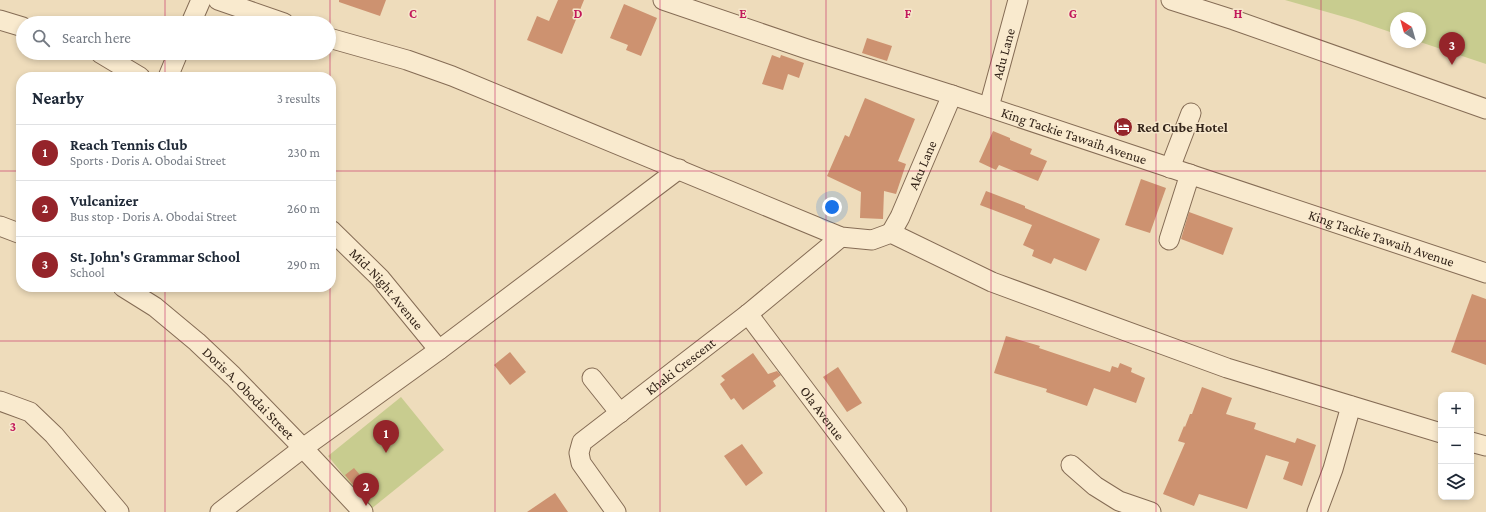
<!DOCTYPE html>
<html lang="en">
<head>
<meta charset="utf-8">
<style>
	:root { --surface:#fff; --page:#f2f2f3; --text:#1f2937; --muted:#747a83; --line:#e0e1e3; --accent:#95242a }
	body { margin:0; font-family:"Crimson Pro",serif; background:var(--page); color:var(--text) }
	.controls { position:absolute; right:12px; bottom:12px; display:grid; overflow:hidden; border-radius:8px; box-shadow:0 2px 6px #0003 }
	.controls button { width:36px; height:36px; display:grid; place-items:center; padding:0; border:0; border-bottom:1px solid var(--line); background:var(--surface); color:var(--text); font:20px sans-serif }
	.compass { position:absolute; left:1390px; top:12px; width:36px; height:36px; border-radius:50%; background:var(--surface); box-shadow:0 2px 6px #0003; rotate:323deg }
	.you { position:absolute; left:832px; top:207px; width:14px; height:14px; margin:-10px; border:3px solid #fff; border-radius:50%; background:#1a73e8; box-shadow:0 0 0 6px #1a73e833 }
	.badge { display:grid; place-items:center; width:26px; height:26px; border-radius:50%; background:var(--accent); color:#fff; font-size:13px; font-weight:700 }
	.pin { position:absolute; translate:-50% -33px; filter:drop-shadow(0 1px 2px #0008) }
	.pin::after { content:''; position:absolute; top:21px; width:14px; height:12px; background:inherit; clip-path:polygon(0 0,100% 0,50% 100%) }
	.list { margin:0; padding:0; list-style:none }
	h2 { display:flex; justify-content:space-between; align-items:center; height:52px; margin:0; padding:0 16px; font-size:17px }
	h2 small { font-size:13px; font-weight:400; color:var(--muted) }
	.list li { display:grid; grid-template-columns:26px 1fr auto; gap:12px; align-items:center; box-sizing:border-box; height:56px; padding:0 16px; border-top:1px solid var(--line) }
	.list b { display:block; font-size:15px; white-space:nowrap }
	.list p { margin:0; font-size:13px; white-space:nowrap; color:var(--muted) }
	.list em { font-size:13px; font-style:normal; color:var(--muted) }
	.icon { flex:none; width:22px; height:22px; fill:none; stroke:currentColor; stroke-width:2; stroke-linecap:round; stroke-linejoin:round }
	.map { position:relative; flex:none; width:1486px; height:512px; overflow:hidden }
	.search { position:absolute; background:var(--surface); box-shadow:0 2px 6px #0003; left:16px; top:16px; width:320px; height:44px; display:flex; align-items:center; gap:10px; box-sizing:border-box; padding:0 14px; border-radius:22px; color:var(--muted); font-size:15px }
	.panel { position:absolute; background:var(--surface); box-shadow:0 2px 6px #0003; left:16px; top:72px; width:320px; height:220px; border-radius:16px }
	.map>svg:first-child { display:block }
</style>
</head>
<body>
<div class="map">
<svg width="1486" height="512" viewBox="0 0 1486 512">
	<rect width="100%" height="100%" fill="#eedcbb"/>
	<g fill="#c8cc8f">
		<polygon points="1285,0 1486,0 1486,64 1420,42 1420,18 1396,18 1396,34 1355,20"/>
		<polygon points="401,397 444,450 371,509 328,456"/>
	</g>
	<g fill="#cd9270">
		<polygon points="339,0 386,0 380,16 339,2"/>
		<polygon points="558,0 584,0 562,54 527,40 537,16 549,21"/>
		<polygon points="624,4 657,18 641,56 626,50 628,45 610,38"/>
		<polygon points="867,38 892,46 887,61 862,53"/>
		<polygon points="772,55 780,58 781,55 804,63 799,78 788,74 783,90 762,84"/>
		<polygon points="865,98 915,119 898,161 906,164 896,194 884,191 883,219 860,218 861,192 827,176 845,135 849,137"/>
		<polygon points="993,131 1010,138 1010,140 1032,149 1030,154 1047,161 1038,181 999,165 996,170 979,162"/>
		<polygon points="1141,179 1166,188 1150,233 1125,225"/>
		<polygon points="986,191 1025,206 1025,208 1100,239 1086,271 1054,258 1051,264 1032,256 1034,250 1023,245 1032,225 980,205"/>
		<polygon points="1189,212 1233,228 1223,255 1181,239"/>
		<polygon points="1472,294 1486,299 1486,365 1451,352"/>
		<polygon points="1006,336 1040,346 1039,348 1110,372 1112,366 1118,368 1120,363 1132,368 1131,372 1145,378 1136,403 1094,388 1087,406 1046,392 1047,389 994,373"/>
		<polygon points="510,352 526,372 510,385 494,365"/>
		<polygon points="753,353 768,374 777,371 781,375 773,381 776,386 743,410 734,398 731,400 720,384 725,380 721,376"/>
		<polygon points="838,367 862,403 847,412 823,377"/>
		<polygon points="1202,387 1232,398 1226,414 1256,423 1254,429 1295,443 1297,438 1316,445 1302,486 1283,479 1289,462 1266,455 1247,509 1199,494 1194,506 1163,494 1185,443 1178,441 1184,426 1185,427 1190,414 1192,414"/>
		<polygon points="742,444 763,473 746,486 724,456"/>
		<polygon points="354,468 366,482 357,490 345,475"/>
		<polygon points="555,493 568,512 527,512"/>
	</g>
	<g fill="none" stroke-linecap="round" stroke-linejoin="round">
		<defs>
			<g id="minor">
				<polyline points="218,0 284,23"/>
				<path id="s1" d="M663,0L807,49L952,95L1486,273"/>
				<polyline points="1171,0 1234,20 1486,109"/>
				<polyline points="0,20 23,27"/>
				<polyline points="191,23 201,0"/>
				<polyline points="329,38 407,60 452,76 841,237 872,240 891,233 992,282 1227,368 1441,433"/>
				<polyline points="100,53 140,77"/>
				<polyline points="168,77 178,53"/>
				<path id="s2" d="M989,107L1018,0"/>
				<polyline points="1170,168 1191,113"/>
				<polyline points="0,226 21,234"/>
				<path id="s3" d="M331,230L380,278L439,350"/>
				<path id="s4" d="M891,233L900,217L952,95"/>
				<polyline points="1169,240 1190,174"/>
				<path id="s5" d="M123,287L155,307L197,342L233,376L303,448L363,512"/>
				<path id="s6" d="M748,314L897,512"/>
				<polyline points="592,378 620,413"/>
				<polyline points="0,401 30,412 54,435 119,512"/>
				<polyline points="1471,442 1486,446"/>
				<polyline points="1071,465 1095,486 1119,501 1151,512"/>
				<polyline points="220,512 303,448 439,350 679,169"/>
				<path id="s7" d="M616,512L581,463L579,453L582,442L748,314L841,237"/>
				<polyline points="1317,512 1333,469 1351,406"/>
			</g>
		</defs>
		<use href="#minor" stroke="#856c55" stroke-width="21"/>
		<use href="#minor" stroke="#f9eace" stroke-width="19"/>
	</g>
	<path fill="none" stroke="#c2185b" stroke-width="1" stroke-opacity="0.55" d="M165,0V23M330,0V77M495,0V512M660,0V512M826,0V512M991,0V512M1156,0V512M1321,0V512M165,53V77M0,171H21M331,171H1486M165,287V512M330,287V512M0,341H1486"/>
	<defs>
		<symbol id="hotel-disc" viewBox="-11 -11 22 22"><circle r="9.5" fill="#95242a" stroke="#f6e7cb"/><path d="M-6-4.5h1.5V1H6V5H4.5V3h-9V5H-6ZM-4 0a1.8 1.8 0 1 1 3.6 0ZM.5 0V-2.5h3Q6-2.5 6 0Z" fill="#fff"/></symbol>
	</defs>
	<g fill-rule="evenodd">
		<use href="#hotel-disc" x="1112" y="116" width="22" height="22"/>
	</g>
	<g text-anchor="middle" dominant-baseline="central" stroke-width="3" stroke-linejoin="round" paint-order="stroke">
		<g font-size="14" fill="#34251a" stroke="#f6e7cb">
			<text stroke="none"><textPath href="#s2" startOffset="55">Adu Lane</textPath></text>
			<text stroke="none"><textPath href="#s1" startOffset="433">King Tackie Tawaih Avenue</textPath></text>
			<text stroke="none"><textPath href="#s4" startOffset="75">Aku Lane</textPath></text>
			<text stroke="none"><textPath href="#s1" startOffset="757">King Tackie Tawaih Avenue</textPath></text>
			<text stroke="none"><textPath href="#s3" startOffset="81">Mid-Night Avenue</textPath></text>
			<text stroke="none"><textPath href="#s7" startOffset="206">Khaki Crescent</textPath></text>
			<text stroke="none"><textPath href="#s5" startOffset="165">Doris A. Obodai Street</textPath></text>
			<text stroke="none"><textPath href="#s6" startOffset="124">Ola Avenue</textPath></text>
		</g>
		<g font-size="14" font-weight="bold" fill="#34251a" stroke="#f6e7cb" text-anchor="start">
			<text x="1137" y="127">Red Cube Hotel</text>
		</g>
	</g>
	<g font-size="13" text-anchor="middle" font-weight="bold" fill="#c2185b" stroke="#f6e7cb" stroke-width="3" stroke-linejoin="round" paint-order="stroke">
		<text x="413" y="18">C</text>
		<text x="578" y="18">D</text>
		<text x="743" y="18">E</text>
		<text x="908" y="18">F</text>
		<text x="1073" y="18">G</text>
		<text x="1238" y="18">H</text>
		<text x="13" y="431">3</text>
	</g>
</svg>
<div class="controls">
<button>+</button>
<button>−</button>
<button><svg class="icon" aria-label="layers" viewBox="0 0 24 24"><path d="M12 4l9 5-9 5-9-5zM3 14l9 5 9-5"/></svg></button>
</div>
<svg class="compass" viewBox="-18 -18 36 36"><path d="M0-13l5 13h-10z" fill="#e53935"/><path d="M0 13l5-13h-10z" fill="#747a83"/></svg>
<div class="you"></div>
<div class="pin badge" style="left:386px;top:453px">1</div>
<div class="pin badge" style="left:366px;top:506px">2</div>
<div class="pin badge" style="left:1452px;top:65px">3</div>
<div class="search"><svg class="icon" aria-label="search" viewBox="0 0 24 24"><circle cx="10" cy="10" r="6"/><path d="M15 15l6 6"/></svg>Search here</div>
<section class="panel">
<h2>Nearby<small>3 results</small></h2>
<ul class="list">
<li><span class="badge">1</span><div><b>Reach Tennis Club</b><p>Sports · Doris A. Obodai Street</p></div><em>230 m</em></li>
<li><span class="badge">2</span><div><b>Vulcanizer</b><p>Bus stop · Doris A. Obodai Street</p></div><em>260 m</em></li>
<li><span class="badge">3</span><div><b>St. John's Grammar School</b><p>School</p></div><em>290 m</em></li>
</ul>
</section>
</div>
</body>
</html>
